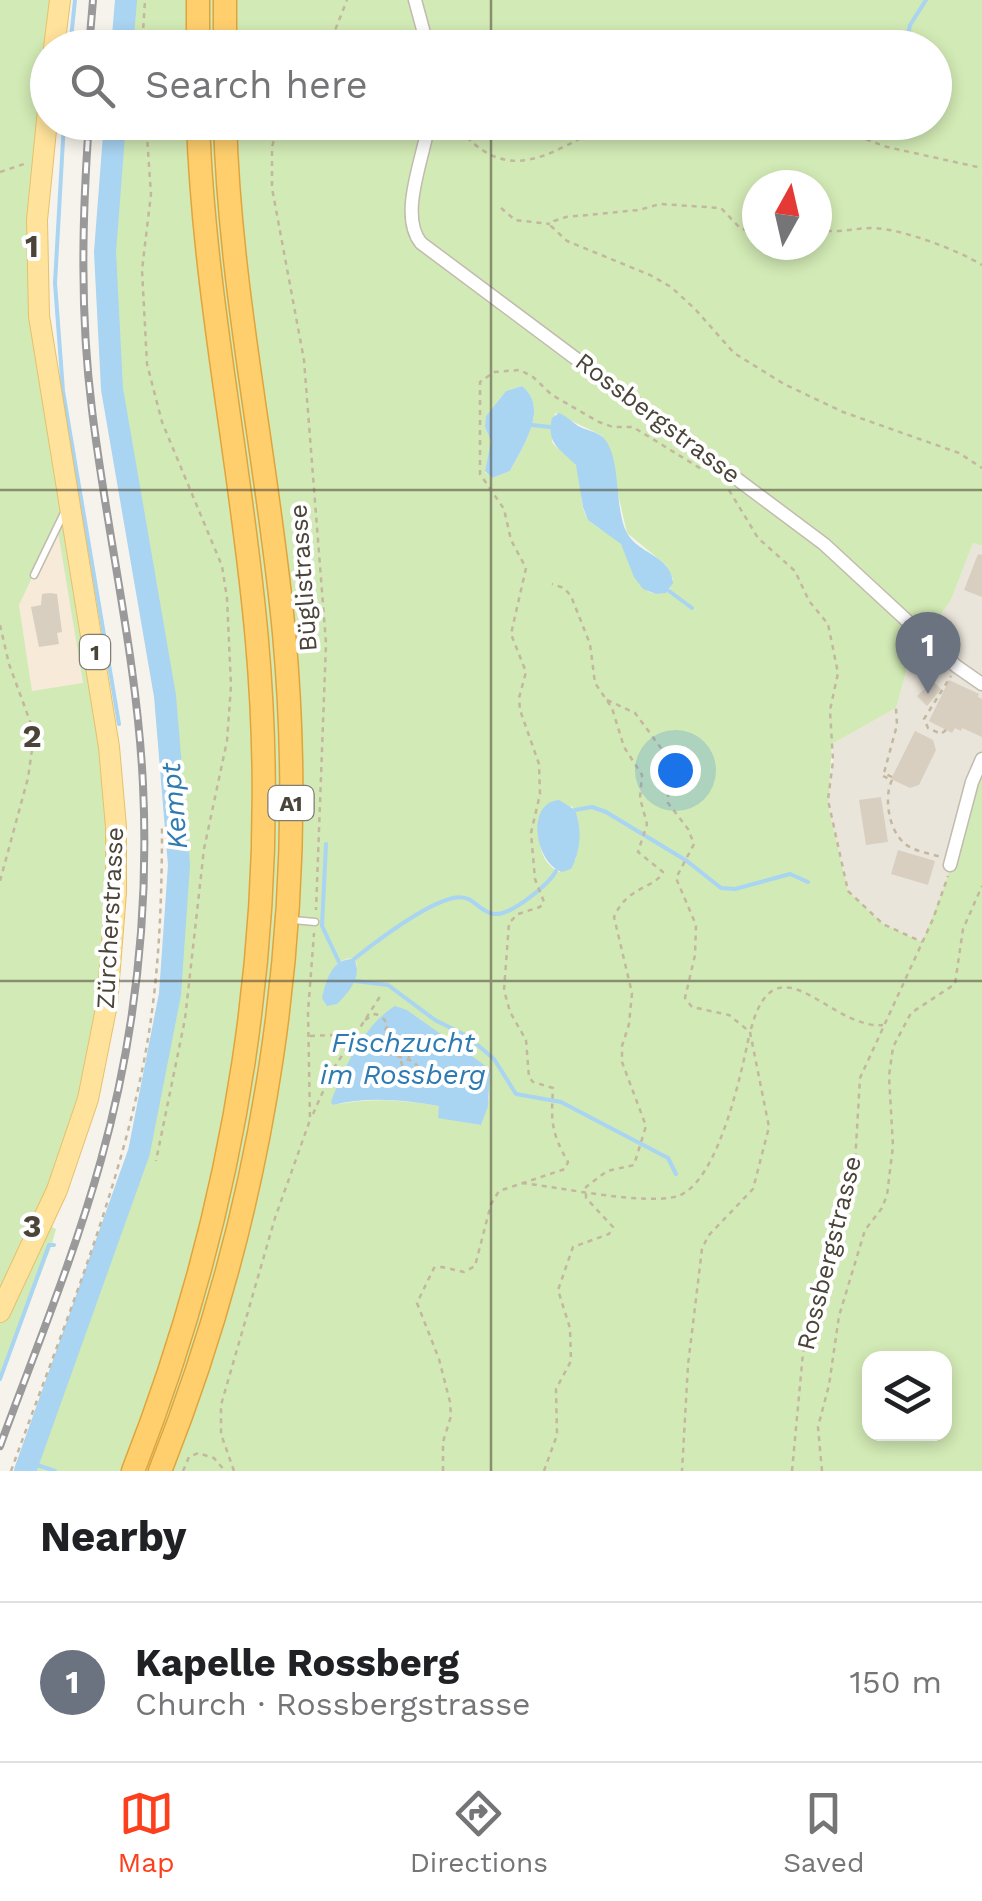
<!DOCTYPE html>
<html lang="en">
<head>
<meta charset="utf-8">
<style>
	:root { --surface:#fff; --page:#f2f2f2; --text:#202124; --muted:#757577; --line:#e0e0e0; --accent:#fc3f1d }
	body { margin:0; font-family:"Work Sans",sans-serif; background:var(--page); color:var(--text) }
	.controls { position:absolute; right:30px; bottom:30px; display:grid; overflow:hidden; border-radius:20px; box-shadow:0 5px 15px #0003 }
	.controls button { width:90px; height:90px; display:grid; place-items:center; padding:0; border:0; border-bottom:2px solid var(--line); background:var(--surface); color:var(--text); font:50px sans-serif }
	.compass { position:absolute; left:742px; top:170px; width:90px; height:90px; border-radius:50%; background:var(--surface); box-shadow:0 5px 15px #0003; rotate:8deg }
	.you { position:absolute; left:675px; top:770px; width:35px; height:35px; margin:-25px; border:8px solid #fff; border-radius:50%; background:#1a73e8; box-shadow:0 0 0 15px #1a73e833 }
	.badge { display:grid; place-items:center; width:65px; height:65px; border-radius:50%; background:var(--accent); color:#fff; font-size:32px; font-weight:700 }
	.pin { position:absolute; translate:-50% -82px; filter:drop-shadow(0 2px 5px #0008) }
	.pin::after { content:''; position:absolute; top:52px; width:35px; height:30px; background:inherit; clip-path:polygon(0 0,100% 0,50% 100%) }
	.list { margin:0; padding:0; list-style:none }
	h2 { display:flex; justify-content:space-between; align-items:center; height:130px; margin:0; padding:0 40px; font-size:42px }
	h2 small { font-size:32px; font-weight:400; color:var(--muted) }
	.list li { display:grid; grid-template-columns:65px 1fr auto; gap:30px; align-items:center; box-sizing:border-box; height:160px; padding:0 40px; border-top:2px solid var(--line) }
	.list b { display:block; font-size:38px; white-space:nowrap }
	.list p { margin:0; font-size:32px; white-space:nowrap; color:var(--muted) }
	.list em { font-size:32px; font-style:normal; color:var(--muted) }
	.icon { flex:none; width:55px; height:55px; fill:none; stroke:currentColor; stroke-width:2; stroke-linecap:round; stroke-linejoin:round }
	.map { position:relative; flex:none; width:982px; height:1471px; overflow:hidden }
	.search { position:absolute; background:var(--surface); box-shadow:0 5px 15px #0003; left:30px; right:30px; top:30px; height:110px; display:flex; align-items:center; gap:25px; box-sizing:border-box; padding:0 35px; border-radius:55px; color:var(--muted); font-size:38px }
	.sheet { height:290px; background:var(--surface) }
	nav { display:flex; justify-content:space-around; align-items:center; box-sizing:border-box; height:140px; border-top:2px solid var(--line); background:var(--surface); font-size:28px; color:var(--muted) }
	nav a { display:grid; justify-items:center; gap:5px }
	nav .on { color:var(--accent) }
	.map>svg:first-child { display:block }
</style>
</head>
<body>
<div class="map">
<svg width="982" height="1471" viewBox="0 0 982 1471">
	<rect width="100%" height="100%" fill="#f6f3ec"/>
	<polygon fill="#eae5da" points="973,543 982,546 982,779 973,777 945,885 922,942 883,924 848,891 828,806 828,787 833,761 832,744 896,708 910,658 951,600"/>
	<polygon fill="#f7ead8" points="58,523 83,684 32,692 19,605"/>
	<g fill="#d2eab5" fill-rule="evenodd">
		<path d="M0,0H60L48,48L47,110L36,268L109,747V988L43,1223L56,1229L51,1247L0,1381ZM57,525L83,683L32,691L19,605Z"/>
		<path d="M117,0H982V546L973,543L951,600L910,658L896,708L832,744L828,806L848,891L883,924L922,942L945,885L974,777L982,779V1471H21L130,1154L154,1051L165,932L184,876L183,810L173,710L121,408L111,286L118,123L934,122V48L113,47ZM757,185H817V245H757ZM522,386C550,408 522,448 510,471L492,478L485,472L491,441L485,427L486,416L506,391ZM555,413L601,435L606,442L627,533L666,565L673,579L669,591C634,605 635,559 619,542C609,530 589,528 584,511C579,497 584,478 575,464C570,455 558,451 552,442ZM572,806L578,819L576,859L559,872C540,862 539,844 539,825ZM349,958L357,964L355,981L337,1004L328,978L339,962ZM407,1010L489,1069V1098L481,1125L438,1117L440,1106C403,1100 370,1097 333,1105C333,1080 370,1030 388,1011ZM870,1358H944V1434H870Z"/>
	</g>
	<g fill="#a9d4f2">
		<path d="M522,386C550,408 522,448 510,471L492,478L485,471L491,441L485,427L486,416L506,391Z"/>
		<path d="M559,413C566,416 571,421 578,426C585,430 594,431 600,435C623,451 613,508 627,533C638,554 671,555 673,583L666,593L656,594L643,589L634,577L621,544L588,520L583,507L576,465C560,449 546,444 552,418Z"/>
		<path d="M559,800L575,810C582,828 581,851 571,869L562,872C535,863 525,803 559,800Z"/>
		<path d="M354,959C363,976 349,992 337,1004L327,1006L322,998C326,980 332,958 354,959Z"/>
		<path d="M395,1006L407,1010L490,1069L488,1106L481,1125L438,1118L439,1106C403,1100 369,1096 333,1105L331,1102C343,1069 364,1025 395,1006Z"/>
	</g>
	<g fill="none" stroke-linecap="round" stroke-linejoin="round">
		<g stroke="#a9d4f2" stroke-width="4">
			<polyline points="70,48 75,0"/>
			<polyline points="905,48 910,25 926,0"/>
			<polyline points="64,122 55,283 63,391 119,724"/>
			<polyline points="532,425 550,427"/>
			<polyline points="669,591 692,608"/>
			<polyline points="575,810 592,807 606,812 687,861 721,888 735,889 790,874 808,882"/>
			<polyline points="326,844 322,926 339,962"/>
			<path d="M354,959C378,940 424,905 453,898C473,893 478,912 494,914C511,916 549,884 556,871"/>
			<polyline points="355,981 388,985 435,1020 467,1036 494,1059 516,1094 561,1102 668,1158 676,1174"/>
			<polyline points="91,1259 102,1262"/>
			<polyline points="0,1379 49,1245 54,1245"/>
			<polyline points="28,1462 55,1471"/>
		</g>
		<g stroke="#a9d4f2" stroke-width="22">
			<polyline points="122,48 126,0"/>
			<polyline points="25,1471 139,1152 170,994 179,865 165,696 112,389 105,252 115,122"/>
		</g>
	</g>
	<g fill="#d8cfc1">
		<polygon points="978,554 982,555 982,597 964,590"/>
		<polygon points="50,593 57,594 62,632 57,633 59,644 39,647 31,607 41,605 42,594"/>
		<polygon points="949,680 979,694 978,697 982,699 982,737 962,728 961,731 955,728 952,733 929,721"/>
		<polygon points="933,681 941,689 927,706 917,696"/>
		<polygon points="915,731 933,740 936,750 919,785 910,788 891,779"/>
		<polygon points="881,797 888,842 866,845 859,800"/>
		<polygon points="898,850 935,861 928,885 891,874"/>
	</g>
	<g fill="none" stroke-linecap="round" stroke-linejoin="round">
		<defs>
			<g id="lane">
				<polyline points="34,575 64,513"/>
				<polyline points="293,920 315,922"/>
			</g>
			<g id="street">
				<polyline points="415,0 428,48"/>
				<path d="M429,122C424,157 398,215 421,243L824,544L956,666L982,684"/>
				<polyline points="950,865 972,782 982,759"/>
			</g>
			<g id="primary">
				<polyline points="54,48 60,0"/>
				<polyline points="0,1312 57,1190 88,1099 107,1004 116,892 116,827 109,747 39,316 37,220 48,110"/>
			</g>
			<g id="highway">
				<polyline points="198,48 198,0"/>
				<polyline points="225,48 225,0"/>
				<path d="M133,1471C237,1207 282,924 257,641C242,467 204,297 198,122"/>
				<path d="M160,1471C266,1206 310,918 284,633C268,462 230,295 225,122"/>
			</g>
		</defs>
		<use href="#lane" stroke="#c2bbae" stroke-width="9"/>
		<use href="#street" stroke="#c2bbae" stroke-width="15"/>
		<use href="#primary" stroke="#e6c16a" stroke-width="22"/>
		<use href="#highway" stroke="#e0a43c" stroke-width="25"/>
		<g stroke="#c4b79f" stroke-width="2.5" stroke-dasharray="5 5" stroke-linecap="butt">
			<polyline points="142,48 145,0"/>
			<polyline points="328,48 347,0"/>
			<polyline points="146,122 151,194 142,270 147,364 162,422 222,566 227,598 231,686 227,741 204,849 185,1019 156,1161"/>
			<polyline points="279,122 272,147 272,188 304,360 326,643 316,910"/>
			<path d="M454,122C506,191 551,153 610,122"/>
			<polyline points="819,122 887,147 982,168"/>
			<polyline points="0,172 27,163"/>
			<polyline points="501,208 515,220 550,224"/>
			<path d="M817,229C838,234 853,228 874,228C902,229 958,250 982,265"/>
			<polyline points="757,234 740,228 721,208 660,204 639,210 566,217 554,221 551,226 567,241 650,275 671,287 695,309 734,353 784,384 843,412 959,453 982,468"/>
			<polyline points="729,490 758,538 795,571 809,601 828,624 838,673 830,710 833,761 828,800 848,891 883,924 922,942"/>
			<polyline points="0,625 9,664 31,724 33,743 28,778 0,881"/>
			<polyline points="607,700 635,713 661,748 669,768 668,803 688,829 694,844 676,878 696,925 695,955 685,998 692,1007 729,1015 750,1032 769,1127 753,1189 708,1236 702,1249 688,1365 682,1471"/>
			<polyline points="946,730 941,734 928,728 924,719 951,676"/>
			<polyline points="883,776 891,780"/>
			<polyline points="892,777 884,773 897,725 896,708"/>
			<path d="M892,780C884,796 888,828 903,842C912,851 928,853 941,857"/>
			<polyline points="383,1018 388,1025 381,1037 387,1053 413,1061 426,1076 446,1081"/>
			<polyline points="365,1020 375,1014 381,1016"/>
			<path d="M751,1029C776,935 830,1030 883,1025"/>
			<polyline points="310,1036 334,1035"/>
			<polyline points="409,1058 409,1053 421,1035"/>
			<polyline points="401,1061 404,1072 423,1075"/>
			<polyline points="313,1114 332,1071 381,995"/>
			<path d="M522,1183C558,1187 646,1206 678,1196C718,1182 741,1075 749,1036"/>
			<path d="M11,1471C59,1338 115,1205 143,1066C159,986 162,905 162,824"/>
			<polyline points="183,1471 189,1457 198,1453 214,1458 225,1471"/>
			<polyline points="234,1471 221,1434 221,1405 275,1218 310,1120 308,1012 314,933"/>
			<path d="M443,1471V1442L451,1416L450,1402L439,1359L417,1303L434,1268L442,1267L464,1272L475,1266L491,1204L499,1191L565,1169L568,1162C551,1132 551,1122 553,1088L533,1082L529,1077L526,1040L510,1012L504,990L509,923L518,914L540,907L544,902L535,879L531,833L540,794L539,764L520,710L519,698L526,672L511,634L526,568L511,540L504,509L480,474V382L494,372L520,370L533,377L552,395L599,422L613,427H633L703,470"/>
			<path d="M544,1471L557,1435L556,1389L571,1361L570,1328L558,1290L573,1247L609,1234L613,1227L586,1198V1187L607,1171L634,1165L646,1126L622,1062V1046L629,1024L632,993L614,917C628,885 655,889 663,872L638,852L647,824L640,798L642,775L624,747L612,708L595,683L590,644L571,596L564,588L552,584"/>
			<polyline points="792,1471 803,1353 855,1163 860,1078 933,919 948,876"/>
			<polyline points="822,1471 818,1427 829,1385 839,1316 865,1230 882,1208 887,1195 893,1146 889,1076 893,1047 911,1013 955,984 963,929 982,886"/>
		</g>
		<use href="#lane" stroke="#fff" stroke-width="6"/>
		<use href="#street" stroke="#fff" stroke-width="12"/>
		<use href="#primary" stroke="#ffe39c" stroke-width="20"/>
		<use href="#highway" stroke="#ffcf6e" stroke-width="22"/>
		<defs>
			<g id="rail">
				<polyline points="89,48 93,0"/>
				<path d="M0,1446C35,1351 74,1257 101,1160C135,1038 149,911 143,785C137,658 107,535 92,410C80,314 82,219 89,122"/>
			</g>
		</defs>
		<use href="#rail" stroke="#9a9a9a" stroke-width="8"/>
		<use href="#rail" stroke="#fff" stroke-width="4" stroke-dasharray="11" stroke-linecap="butt"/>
	</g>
	<path fill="none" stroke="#4b4439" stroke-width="2.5" stroke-opacity="0.55" d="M491,0V48M491,122V1471M0,490H982M0,981H982"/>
	<g text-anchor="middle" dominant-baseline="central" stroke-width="8" stroke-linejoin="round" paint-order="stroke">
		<g fill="#fff" stroke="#817c74" stroke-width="2.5">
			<rect x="80" y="635" width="30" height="34" rx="8"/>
			<rect x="268.5" y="786" width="45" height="34" rx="8"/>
		</g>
		<g font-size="22" font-weight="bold" fill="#4b4439">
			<text x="95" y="652">1</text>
			<text x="291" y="803">A1</text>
		</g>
		<g font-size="25" fill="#4b4439" stroke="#fff">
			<text transform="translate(658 418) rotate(37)">Rossbergstrasse</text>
			<text transform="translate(303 578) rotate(-94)">Büglistrasse</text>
			<text transform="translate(110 918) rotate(-87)">Zürcherstrasse</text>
			<text transform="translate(829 1253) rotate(-76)">Rossbergstrasse</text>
		</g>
		<g font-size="28" font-style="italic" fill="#2e7ab2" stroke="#fff">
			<text transform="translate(174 806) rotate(-95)">Kempt</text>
			<text x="403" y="1042">Fischzucht<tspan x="403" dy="32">im Rossberg</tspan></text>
		</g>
	</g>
	<g font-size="32" text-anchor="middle" font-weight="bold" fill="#4b4439" stroke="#fff" stroke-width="8" stroke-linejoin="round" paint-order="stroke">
		<text x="32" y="257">1</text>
		<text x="32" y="747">2</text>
		<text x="32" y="1237">3</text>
	</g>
</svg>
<div class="controls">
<button><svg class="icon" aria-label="layers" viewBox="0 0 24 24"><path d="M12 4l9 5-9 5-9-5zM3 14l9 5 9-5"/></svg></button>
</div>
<svg class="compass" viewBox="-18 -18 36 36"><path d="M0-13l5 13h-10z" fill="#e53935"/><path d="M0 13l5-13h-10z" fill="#757577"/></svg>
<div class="you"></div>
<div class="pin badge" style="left:928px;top:694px;background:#6b7280">1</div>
<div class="search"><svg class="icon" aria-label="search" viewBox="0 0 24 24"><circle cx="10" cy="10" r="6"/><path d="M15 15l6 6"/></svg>Search here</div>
</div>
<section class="sheet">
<h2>Nearby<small></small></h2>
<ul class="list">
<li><span class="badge" style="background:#6b7280">1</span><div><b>Kapelle Rossberg</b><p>Church · Rossbergstrasse</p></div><em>150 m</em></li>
</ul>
</section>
<nav>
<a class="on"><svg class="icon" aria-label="map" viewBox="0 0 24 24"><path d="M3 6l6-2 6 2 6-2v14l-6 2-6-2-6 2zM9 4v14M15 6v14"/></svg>Map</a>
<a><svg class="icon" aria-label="directions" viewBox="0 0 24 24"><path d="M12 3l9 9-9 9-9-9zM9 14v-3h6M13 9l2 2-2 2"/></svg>Directions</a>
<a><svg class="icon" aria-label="saved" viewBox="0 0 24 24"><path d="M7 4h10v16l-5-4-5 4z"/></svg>Saved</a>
</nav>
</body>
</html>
